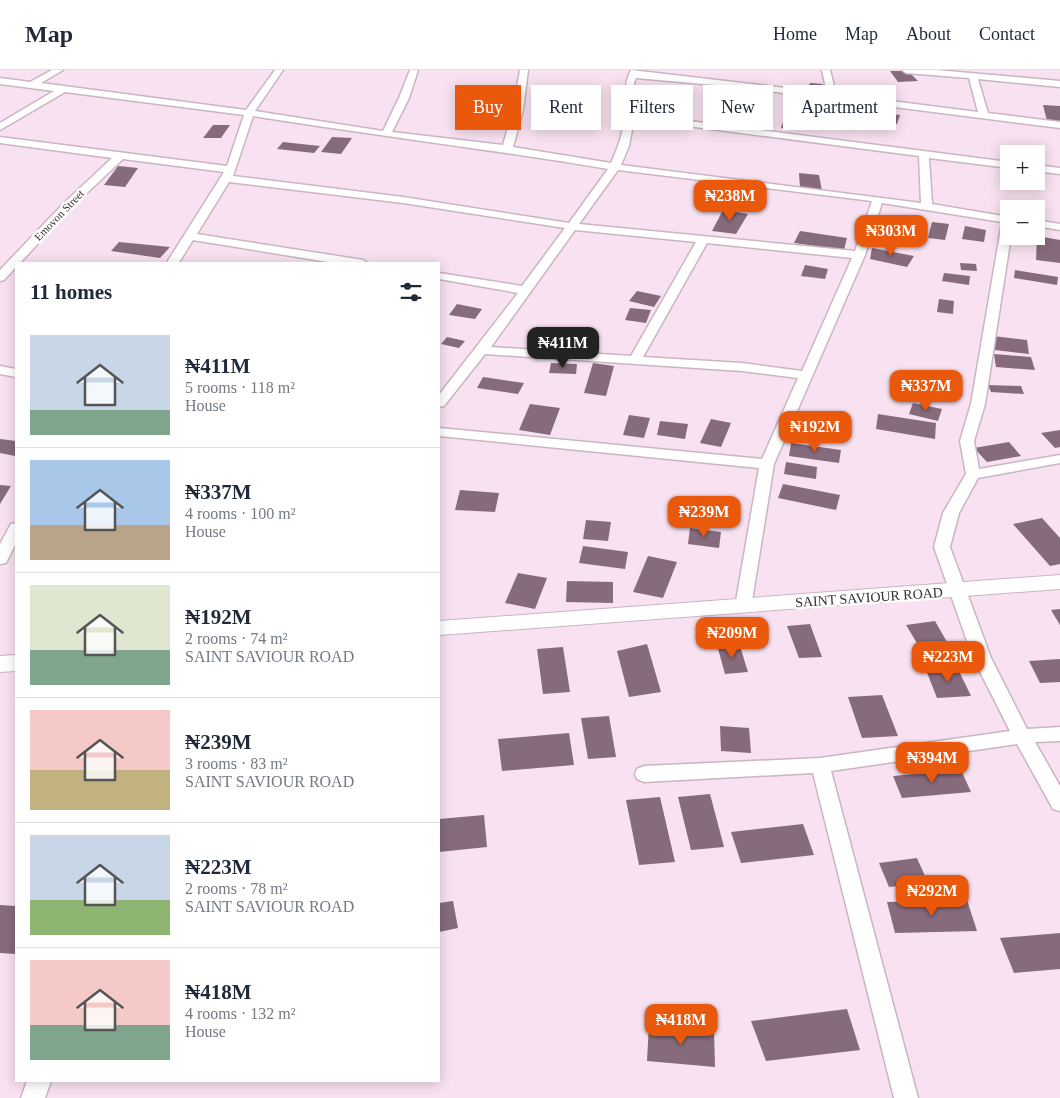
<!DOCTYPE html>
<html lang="en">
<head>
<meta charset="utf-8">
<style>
	:root { --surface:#fff; --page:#f2f2f3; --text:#1f2937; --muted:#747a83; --line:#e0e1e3; --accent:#ea580c }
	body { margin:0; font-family:Georgia,serif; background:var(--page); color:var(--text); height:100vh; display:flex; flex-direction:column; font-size:19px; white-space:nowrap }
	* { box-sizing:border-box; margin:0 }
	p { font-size:16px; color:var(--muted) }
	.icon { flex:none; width:28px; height:28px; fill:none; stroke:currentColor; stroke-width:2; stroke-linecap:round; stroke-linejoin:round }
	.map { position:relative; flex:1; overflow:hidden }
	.details { position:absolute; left:15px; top:192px; width:425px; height:820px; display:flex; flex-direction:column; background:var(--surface); border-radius:0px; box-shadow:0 2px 12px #0003 }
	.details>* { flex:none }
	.banner { position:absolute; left:455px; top:15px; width:475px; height:45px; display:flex; gap:10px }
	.tools { position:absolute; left:1000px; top:75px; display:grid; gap:10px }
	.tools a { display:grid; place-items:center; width:45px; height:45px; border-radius:0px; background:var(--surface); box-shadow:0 2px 12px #0003; font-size:25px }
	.price { position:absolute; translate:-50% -42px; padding:0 11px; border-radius:10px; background:var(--accent); color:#fff; font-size:16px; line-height:32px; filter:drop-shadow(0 1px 2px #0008) }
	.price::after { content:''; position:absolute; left:50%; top:30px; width:15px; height:11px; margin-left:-8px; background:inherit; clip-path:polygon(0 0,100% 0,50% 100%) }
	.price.active { background:#222; color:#fff }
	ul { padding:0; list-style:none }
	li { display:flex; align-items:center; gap:15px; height:125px; padding:0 15px }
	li+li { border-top:1px solid var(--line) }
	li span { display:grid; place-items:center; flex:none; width:140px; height:100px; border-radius:0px; color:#555 }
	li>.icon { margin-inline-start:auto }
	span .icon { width:60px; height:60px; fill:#fffc; stroke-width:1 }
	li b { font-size:21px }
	h2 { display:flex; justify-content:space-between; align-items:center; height:60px; padding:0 15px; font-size:21px }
	.chip { padding:0 18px; border-radius:0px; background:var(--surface); box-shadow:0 2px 12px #0003; font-size:18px; line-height:45px }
	.chip.active { background:var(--accent); color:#fff }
	header { display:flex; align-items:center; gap:30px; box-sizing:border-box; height:70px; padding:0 25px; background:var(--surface); border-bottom:1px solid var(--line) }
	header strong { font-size:24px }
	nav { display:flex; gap:28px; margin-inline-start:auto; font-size:18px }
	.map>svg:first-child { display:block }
	.building { fill:#866b7d }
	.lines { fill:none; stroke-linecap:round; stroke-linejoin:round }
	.minor-casing { stroke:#cab5c3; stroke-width:3 }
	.tertiary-casing { stroke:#cab5c3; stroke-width:2 }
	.minor { fill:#fff; fill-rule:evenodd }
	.tertiary { fill:#fff; fill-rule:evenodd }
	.labels { text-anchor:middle; stroke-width:5; stroke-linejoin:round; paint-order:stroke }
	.far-street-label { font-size:11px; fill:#362e34; stroke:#fff }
	.street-label { font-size:14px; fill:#362e34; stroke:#fff }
</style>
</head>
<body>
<header>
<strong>Map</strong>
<nav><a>Home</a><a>Map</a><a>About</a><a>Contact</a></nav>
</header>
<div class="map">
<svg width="1060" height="1028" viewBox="0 0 1060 1028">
	<rect width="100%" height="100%" fill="#f8e1f0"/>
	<!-- building -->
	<g class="building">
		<path d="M890,1H908L918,11L898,12Z"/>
		<path d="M810,13L823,14L820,21L807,20Z"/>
		<path d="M797,28L817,29L816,41L796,40Z"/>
		<path d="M1043,35L1060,36V53L1047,51Z"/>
		<path d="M872,42L900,45L897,54L871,52Z"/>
		<path d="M785,46L805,48L802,60L781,58Z"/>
		<path d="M213,55H230L221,68H203Z"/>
		<path d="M332,67L352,68L341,84L321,82Z"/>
		<path d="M283,72L320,76L314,83L277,79Z"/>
		<path d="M118,96L138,98L125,117L104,115Z"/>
		<path d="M799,103L819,105L822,121L800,118Z"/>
		<path d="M723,140L748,144L736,164L712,161Z"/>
		<path d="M932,152L949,154L945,170L928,168Z"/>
		<path d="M965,156L986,160L984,172L962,169Z"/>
		<path d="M800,161L847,168L844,180L794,173Z"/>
		<path d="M1037,166L1060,170V193L1036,190Z"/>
		<path d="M119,172L170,177L160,188L111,181Z"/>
		<path d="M872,178L914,186L907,197L870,189Z"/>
		<path d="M960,193L976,194L977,201L961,200Z"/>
		<path d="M805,195L828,199L825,209L801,206Z"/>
		<path d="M1015,200L1058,207L1057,215L1014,208Z"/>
		<path d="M944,203L970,206L969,215L942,211Z"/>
		<path d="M637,221L661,226L654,237L629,231Z"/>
		<path d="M939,229L954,231L953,244L937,242Z"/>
		<path d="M457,234L482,239L475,249L449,245Z"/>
		<path d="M630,238L651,240L646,253L625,250Z"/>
		<path d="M993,266L1027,270L1029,284L995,280Z"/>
		<path d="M447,267L465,271L459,278L441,274Z"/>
		<path d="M994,284L1031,287L1035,300L996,297Z"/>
		<path d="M551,293L577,294L576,304L549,303Z"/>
		<path d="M593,293L614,296L606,326L584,323Z"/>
		<path d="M483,307L524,313L518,324L477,318Z"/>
		<path d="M988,315L1021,316L1024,324L991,322Z"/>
		<path d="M913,333L942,339L938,351L909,344Z"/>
		<path d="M530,334L560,338L550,365L519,360Z"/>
		<path d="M878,344L936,353L935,369L876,359Z"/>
		<path d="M629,345L650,348L644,368L623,365Z"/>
		<path d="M711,349L731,353L721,377L700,373Z"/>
		<path d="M660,351L688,354L685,369L657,365Z"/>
		<path d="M1060,360V377L1055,378L1041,363Z"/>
		<path d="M0,369L16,371L15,386L0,383Z"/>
		<path d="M1009,372L1021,386L987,392L974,378Z"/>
		<path d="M791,373L841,380L839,393L789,386Z"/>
		<path d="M786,392L817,397L816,409L784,404Z"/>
		<path d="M783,414L840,425L836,440L778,428Z"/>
		<path d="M0,415L11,416L0,434Z"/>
		<path d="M460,420L499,423L495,442L455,440Z"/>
		<path d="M1042,448L1060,468V494L1050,496L1013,454Z"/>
		<path d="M586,450L611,452L608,471L583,469Z"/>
		<path d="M690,458L721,462L719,478L688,474Z"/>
		<path d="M583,476L628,482L625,499L579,493Z"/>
		<path d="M648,486L677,492L663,528L633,522Z"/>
		<path d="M518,503L547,508L535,539L505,533Z"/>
		<path d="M567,511L613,512V533L566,532Z"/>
		<path d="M1060,539V555L1051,540Z"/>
		<path d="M935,551L951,579L923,583L906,555Z"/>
		<path d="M810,554L822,587L799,588L787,556Z"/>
		<path d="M739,573L748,602L725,604L717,575Z"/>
		<path d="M647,574L661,622L629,627L617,581Z"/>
		<path d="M563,577L570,622L543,624L537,579Z"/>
		<path d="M1060,589V612L1040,613L1029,591Z"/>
		<path d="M958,599L971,626L937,628L926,600Z"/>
		<path d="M882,625L898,666L862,668L848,627Z"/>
		<path d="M609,646L616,687L588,689L581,648Z"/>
		<path d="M720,656L749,658L751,683L721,681Z"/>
		<path d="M569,663L574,695L502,701L498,669Z"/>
		<path d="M961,700L971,722L902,728L893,706Z"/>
		<path d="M710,724L724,777L691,780L678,727Z"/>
		<path d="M660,727L675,792L639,795L626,730Z"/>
		<path d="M484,745L487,777L439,782V749Z"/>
		<path d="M803,754L814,785L741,793L731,762Z"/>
		<path d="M917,788L928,813L889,817L879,793Z"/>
		<path d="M967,830L977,861L895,863L887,832Z"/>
		<path d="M453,831L458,858L439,862V833Z"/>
		<path d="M0,835L16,836V884L0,883Z"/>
		<path d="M1060,863V899L1014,903L1000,868Z"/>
		<path d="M847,939L860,980L766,991L751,951Z"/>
		<path d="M649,954L714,960L715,997L647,991Z"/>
	</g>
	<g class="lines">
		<defs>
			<g id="minor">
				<path d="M52,0H63L41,13L246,40L275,0H283L255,41L383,61L399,28L410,0H418L409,28L392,62L503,75L513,40L520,0H528L523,40L513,77L611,93C618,78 623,63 625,47C627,29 622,18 631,0L827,23L822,0H830L836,24L978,42L969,8L906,3L902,0H936L1060,11V17L978,9L988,43L1060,52V58L736,17L636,8L634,13L635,44L1009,92V98L929,88L932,134L1009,147V166H1011L985,334L974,371L979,399L1060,385V393L978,408L959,443L950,477L991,588L1027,659L1060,657V671L1035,672L1060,716V741L1053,739L1017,674L831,701L918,1028H894L813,703L644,712L637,709L635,704L637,699L644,696L820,688L1010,661L973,588L934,477L943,443L966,404L960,371L971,334L1002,152L882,133L865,185L774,394L751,537L749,541H737L735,537L759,398L439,366V358L762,389L798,308L742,301L485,284L444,336L439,337V325L518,223L439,209V203L522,216L565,158L403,133L229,112L197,164L363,190L369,194H340L193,170L178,194H166L224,102L123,89L72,137L19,194H16V197L4,210L0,211V200L64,133L112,88L0,73V67L227,96L244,45L65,22L0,60V53L54,21L0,14V8L30,12ZM253,46C371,65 490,79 608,99L569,153L403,127L233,106ZM634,49L919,86L921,133L621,95L629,76ZM618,100L872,131L855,181L579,154ZM575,160L696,172L631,286L491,277ZM707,173L852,188L802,301L742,293L643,287Z"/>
				<path d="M1036,95L1060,98V104L1036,101Z"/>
				<path d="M1036,150L1060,154V160L1036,156Z"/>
				<path d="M0,296L16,299V307L0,304Z"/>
				<path d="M16,453V473L6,493L0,494V474L11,454Z"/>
				<path d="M27,1011H51L45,1028H21Z"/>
			</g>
			<g id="tertiary">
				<path d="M1060,505V519L439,565V551Z"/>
				<path d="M16,585V601L0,602V586Z"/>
			</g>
		</defs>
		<!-- minor casing -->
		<use href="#minor" class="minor-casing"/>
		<!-- tertiary casing -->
		<use href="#tertiary" class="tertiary-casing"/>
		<!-- minor -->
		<use href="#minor" class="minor"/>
		<!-- tertiary -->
		<use href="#tertiary" class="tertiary"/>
	</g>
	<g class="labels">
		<!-- far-street labels -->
		<g class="far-street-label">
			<text transform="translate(59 145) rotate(-46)" y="4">Emovon Street</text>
		</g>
		<!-- street labels -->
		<g class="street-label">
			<text transform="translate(869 527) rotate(-4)" y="5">SAINT SAVIOUR ROAD</text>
		</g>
	</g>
</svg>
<div class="tools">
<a>+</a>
<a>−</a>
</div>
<b class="price" style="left:730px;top:152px">₦238M</b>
<b class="price" style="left:891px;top:187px">₦303M</b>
<b class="price active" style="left:563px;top:299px">₦411M</b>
<b class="price" style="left:926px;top:342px">₦337M</b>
<b class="price" style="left:815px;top:383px">₦192M</b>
<b class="price" style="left:704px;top:468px">₦239M</b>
<b class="price" style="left:732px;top:589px">₦209M</b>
<b class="price" style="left:948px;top:613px">₦223M</b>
<b class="price" style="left:932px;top:714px">₦394M</b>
<b class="price" style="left:932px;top:847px">₦292M</b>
<b class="price" style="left:681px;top:976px">₦418M</b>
<div class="banner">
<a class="chip active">Buy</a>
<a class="chip">Rent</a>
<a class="chip">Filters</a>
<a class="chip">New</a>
<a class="chip">Apartment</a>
</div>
<section class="details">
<h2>11 homes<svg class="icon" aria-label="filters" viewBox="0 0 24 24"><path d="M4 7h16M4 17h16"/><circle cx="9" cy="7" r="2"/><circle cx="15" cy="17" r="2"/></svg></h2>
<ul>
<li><span style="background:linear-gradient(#c9d6e8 75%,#7fa58c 0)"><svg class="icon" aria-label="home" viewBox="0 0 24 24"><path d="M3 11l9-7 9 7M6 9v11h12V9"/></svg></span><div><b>₦411M</b><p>5 rooms · 118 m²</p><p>House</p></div></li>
<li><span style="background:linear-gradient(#a9c7e8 65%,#b9a48a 0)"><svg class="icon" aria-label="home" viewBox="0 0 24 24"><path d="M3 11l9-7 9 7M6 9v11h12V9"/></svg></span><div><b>₦337M</b><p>4 rooms · 100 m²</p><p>House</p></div></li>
<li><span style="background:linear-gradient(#dfe7d0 65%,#7fa58c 0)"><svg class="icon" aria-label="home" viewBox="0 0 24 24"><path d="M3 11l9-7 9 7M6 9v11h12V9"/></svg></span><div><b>₦192M</b><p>2 rooms · 74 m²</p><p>SAINT SAVIOUR ROAD</p></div></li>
<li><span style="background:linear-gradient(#f6c9c9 60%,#c2b280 0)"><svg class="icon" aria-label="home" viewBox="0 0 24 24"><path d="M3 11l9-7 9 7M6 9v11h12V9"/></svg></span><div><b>₦239M</b><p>3 rooms · 83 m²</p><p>SAINT SAVIOUR ROAD</p></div></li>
<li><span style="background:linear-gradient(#c9d6e8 65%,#8fb573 0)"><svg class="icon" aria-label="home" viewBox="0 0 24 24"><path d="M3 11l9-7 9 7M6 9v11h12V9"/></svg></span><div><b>₦223M</b><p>2 rooms · 78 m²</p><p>SAINT SAVIOUR ROAD</p></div></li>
<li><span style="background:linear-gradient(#f6c9c9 65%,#7fa58c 0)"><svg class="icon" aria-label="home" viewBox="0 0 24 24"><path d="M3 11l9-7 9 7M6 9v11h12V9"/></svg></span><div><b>₦418M</b><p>4 rooms · 132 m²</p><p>House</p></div></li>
</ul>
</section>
</div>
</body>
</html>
